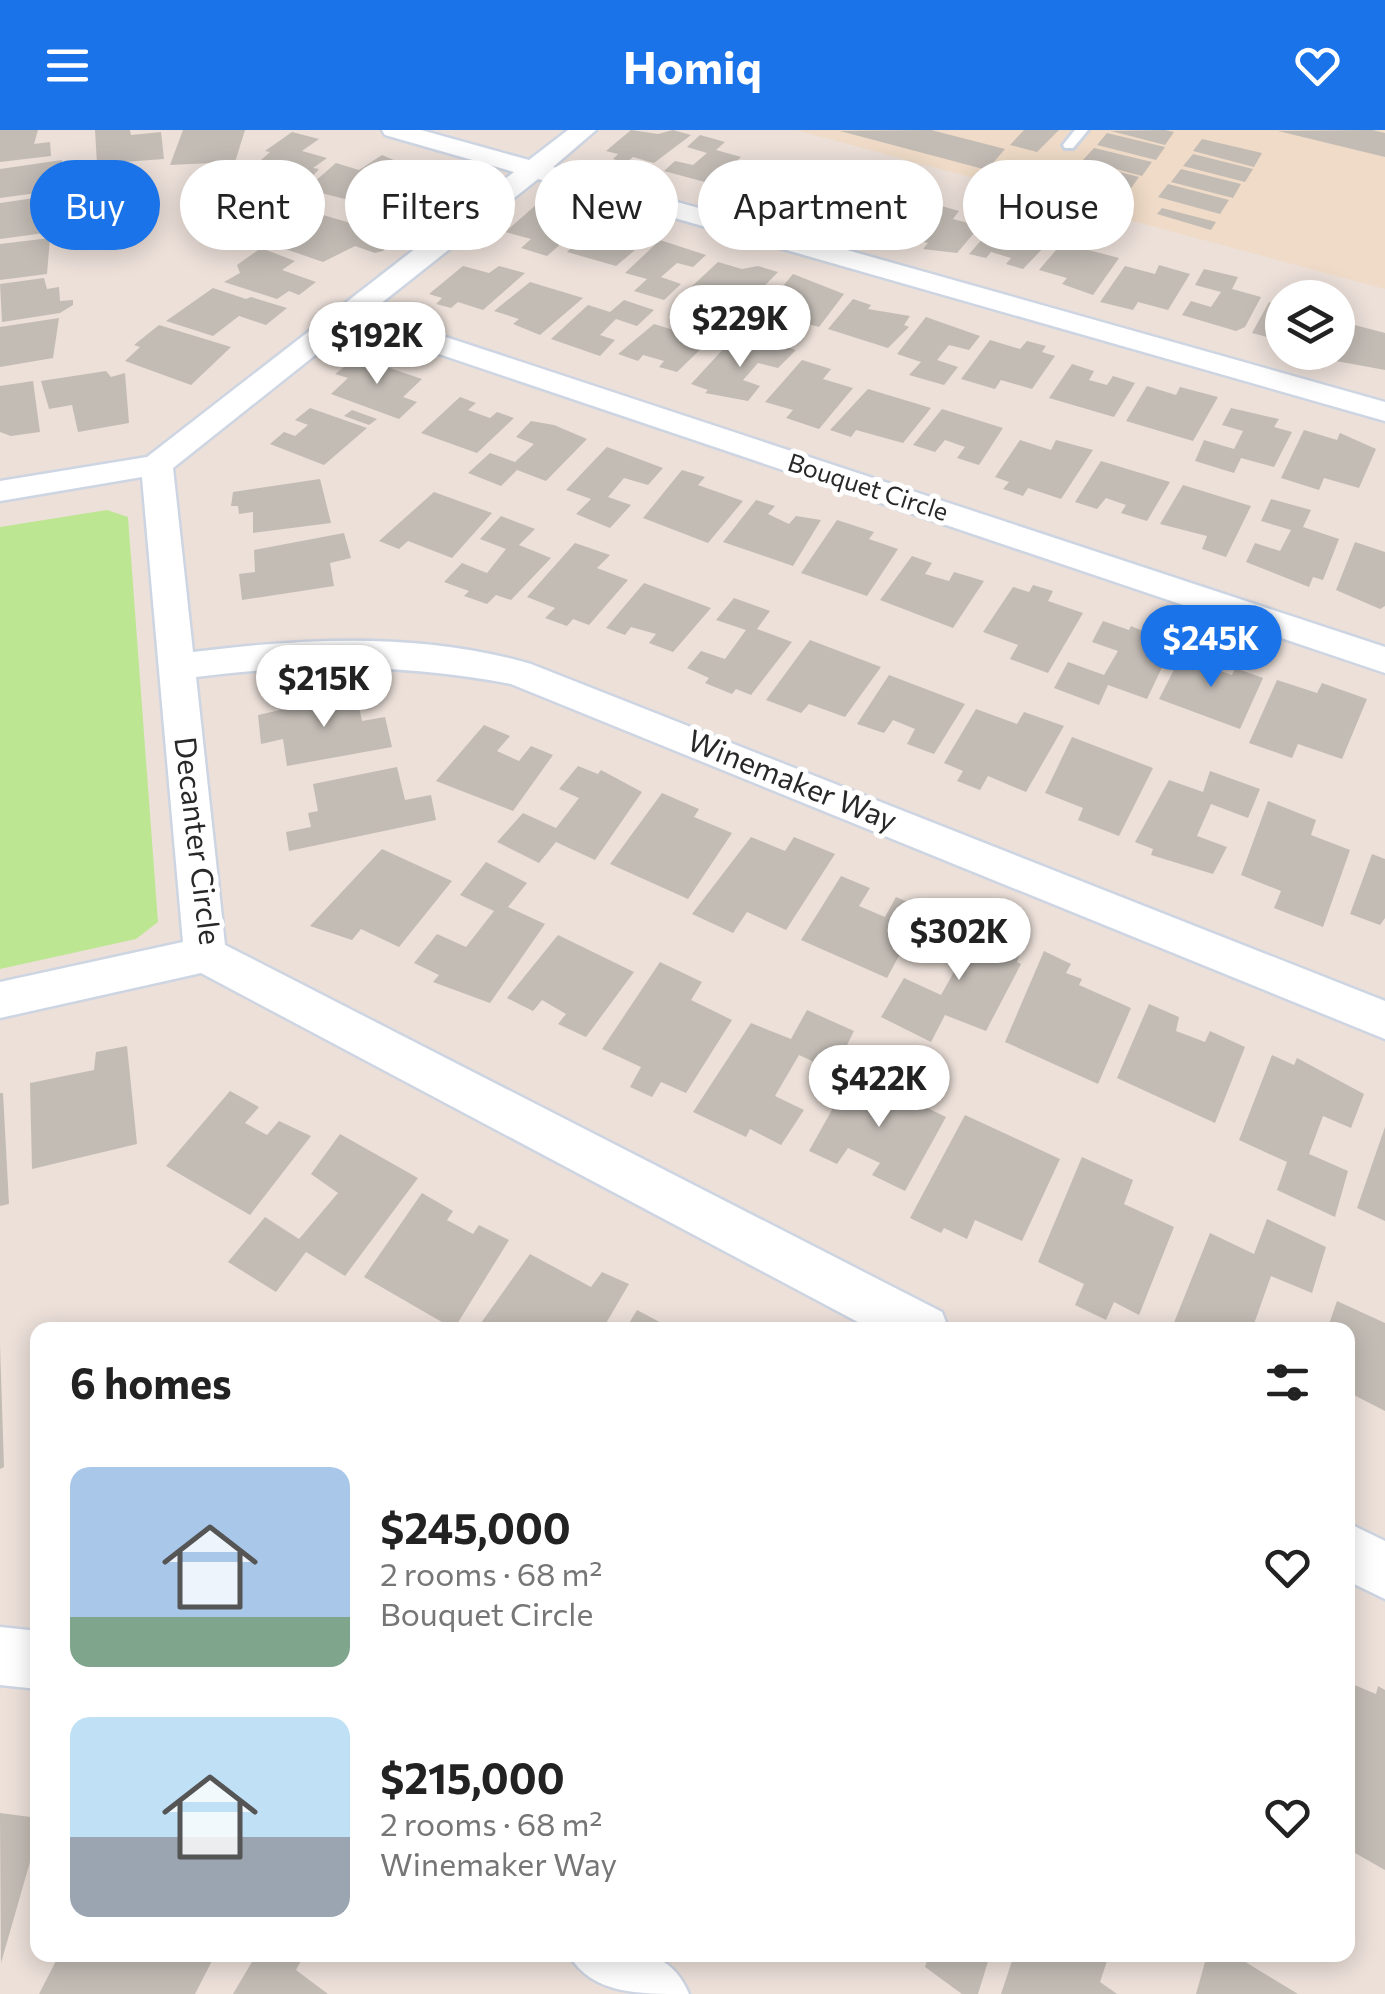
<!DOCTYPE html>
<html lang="en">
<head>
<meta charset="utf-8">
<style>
	:root { --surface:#fff; --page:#f6f6f6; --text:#222; --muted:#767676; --accent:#1a73e8 }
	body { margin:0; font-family:Commissioner,sans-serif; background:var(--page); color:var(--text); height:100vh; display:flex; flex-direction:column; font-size:38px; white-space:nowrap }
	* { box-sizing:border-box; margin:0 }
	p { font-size:32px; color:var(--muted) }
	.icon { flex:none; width:55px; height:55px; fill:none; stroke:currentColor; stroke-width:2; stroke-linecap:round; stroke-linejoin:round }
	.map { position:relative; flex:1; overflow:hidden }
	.details { position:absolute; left:30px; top:1192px; width:1325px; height:640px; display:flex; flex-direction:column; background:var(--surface); border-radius:20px; box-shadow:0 5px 25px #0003 }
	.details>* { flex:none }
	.banner { position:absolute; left:30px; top:30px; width:1325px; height:90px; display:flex; gap:20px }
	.buttons { position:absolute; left:1265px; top:150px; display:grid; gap:20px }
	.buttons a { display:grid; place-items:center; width:90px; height:90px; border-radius:50%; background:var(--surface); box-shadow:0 5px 25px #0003; font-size:50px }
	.price { position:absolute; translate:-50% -85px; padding:0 22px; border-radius:35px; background:#fff; color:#222; font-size:32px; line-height:65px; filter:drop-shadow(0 2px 5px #0008) }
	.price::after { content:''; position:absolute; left:50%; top:60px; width:30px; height:22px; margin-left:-15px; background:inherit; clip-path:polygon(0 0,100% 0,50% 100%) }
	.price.current { background:var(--accent); color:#fff }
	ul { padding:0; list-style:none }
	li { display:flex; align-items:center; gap:30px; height:250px; padding:0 40px }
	li span { display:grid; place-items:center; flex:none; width:280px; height:200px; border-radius:20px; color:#555 }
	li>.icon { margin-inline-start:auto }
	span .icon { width:120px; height:120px; fill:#fffc; stroke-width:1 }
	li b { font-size:42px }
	h2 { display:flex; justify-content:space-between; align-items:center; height:120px; padding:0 40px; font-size:42px }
	.pill { padding:0 35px; border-radius:45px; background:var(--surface); box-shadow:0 5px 25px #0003; font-size:35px; line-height:90px }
	.pill.current { background:var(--accent); color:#fff }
	header { display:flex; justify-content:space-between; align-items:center; height:130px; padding:0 40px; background:var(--accent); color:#fff; font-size:45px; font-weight:700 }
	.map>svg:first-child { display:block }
	.education { fill:#efdbc7 }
	.green { fill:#bde692 }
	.building { fill:#c3bcb5 }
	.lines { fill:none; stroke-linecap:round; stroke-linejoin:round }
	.lane-casing { stroke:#ced5e2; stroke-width:6 }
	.street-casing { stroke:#ced5e2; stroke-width:5 }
	.lane { fill:#fff; fill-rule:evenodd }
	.street { fill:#fff; fill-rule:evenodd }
	.labels { text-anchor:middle; stroke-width:10; stroke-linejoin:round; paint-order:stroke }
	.far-street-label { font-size:25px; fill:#282828; stroke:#fff }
	.street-label { font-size:30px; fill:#282828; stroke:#fff }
</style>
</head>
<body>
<header><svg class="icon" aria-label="menu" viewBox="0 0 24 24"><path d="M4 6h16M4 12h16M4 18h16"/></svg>Homiq<svg class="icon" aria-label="heart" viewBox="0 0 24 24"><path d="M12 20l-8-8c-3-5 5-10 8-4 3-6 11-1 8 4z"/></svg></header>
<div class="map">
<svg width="1385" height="1864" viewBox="0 0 1385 1864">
	<rect width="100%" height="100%" fill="#ece0d9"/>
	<!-- education -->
	<path class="education" d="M796,0H1385V159Z"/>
	<!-- green -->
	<path class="green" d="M107,380L128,387L158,792L136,809L0,839V397Z"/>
	<!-- building -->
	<g class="building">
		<path d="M0,0H38L34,14L50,12L51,26L0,32Z"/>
		<path d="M95,0H130L131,5L161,2L164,29L97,34Z"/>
		<path d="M183,0H245L235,32L170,35Z"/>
		<path d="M631,0L658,4L673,0L691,5L654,33L633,27L626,33L613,29L618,24L606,21Z"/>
		<path d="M931,0L1005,19L987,40L840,1Z"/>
		<path d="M1024,0H1059L1037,22L1010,15Z"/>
		<path d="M1165,0L1174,2L1165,15L1111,1Z"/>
		<path d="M1372,0L1385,3V27L1278,1Z"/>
		<path d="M292,2L319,9L302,21L327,28L313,38L319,39L312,47L300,54L251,39L270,22L265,21Z"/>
		<path d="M1107,3L1165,17L1156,30L1097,15Z"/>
		<path d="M700,5L725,12L716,20L741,27L712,54L664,41L675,31L693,35L707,23L687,17Z"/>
		<path d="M1202,9L1262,23L1254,37L1193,21Z"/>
		<path d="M1094,18L1152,32L1142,46L1083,30Z"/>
		<path d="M1193,24L1253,39L1245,52L1183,36Z"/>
		<path d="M382,25L403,34L360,73L306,59L336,33L359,40Z"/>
		<path d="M62,30V35L52,37L50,50L41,53L44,62L0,68V39Z"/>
		<path d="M746,31L797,45L770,70L743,63L738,67L712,62Z"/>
		<path d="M1080,32L1139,47L1129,61L1069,45Z"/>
		<path d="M412,39L444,54L452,47L473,53L424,93L403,87L411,81L393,76L387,81L363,74Z"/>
		<path d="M1181,39L1241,54L1233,68L1171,52Z"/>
		<path d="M807,47L857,61L831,86L812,80L818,74L804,70L797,77L780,71Z"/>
		<path d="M1168,54L1229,70L1220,84L1158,67Z"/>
		<path d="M899,58L929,66L917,80L895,74L883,87L903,92L892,104L841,92L869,61L891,67Z"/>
		<path d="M55,65L52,102L0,109V73Z"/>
		<path d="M931,73L959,81L953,89L980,96L957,123L923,119L928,113L904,107Z"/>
		<path d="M537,74L569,79L561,85L586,92L547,126L521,118L531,109L505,102Z"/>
		<path d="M1162,78L1216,92L1211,100L1157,84Z"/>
		<path d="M316,83L399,107L383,121L375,123L355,116L323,132L274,115Z"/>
		<path d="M596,95L611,100L605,104L647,110L616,136L567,122Z"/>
		<path d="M993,97L1049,112L1023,139L1006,134L1011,128L991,122L986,128L969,124Z"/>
		<path d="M50,108L47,144L0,150V114Z"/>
		<path d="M660,110L706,125L693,137L677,133L661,147L681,154L664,170L634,161L647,149L625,143Z"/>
		<path d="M1062,113L1119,128L1093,165L1062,154L1067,148L1039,140Z"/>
		<path d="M261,118L295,131L282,140L316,152L299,165L289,161L277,169L224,152L240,143L237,135Z"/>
		<path d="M718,132L742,139L758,136L778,142L744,177L688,160Z"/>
		<path d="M1159,135L1190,144L1168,180L1138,172L1133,180L1100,172L1125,136L1155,144Z"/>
		<path d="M463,136L489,143L499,136L525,143L483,180L458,172L451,178L436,174L442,168L429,164Z"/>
		<path d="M1204,139L1238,147L1232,159L1261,167L1245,197L1236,201L1182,185L1191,171L1211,177L1221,162L1195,155Z"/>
		<path d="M793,144L844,164L819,197L762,181Z"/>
		<path d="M44,148L47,159L59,157L60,171L73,170V175L60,183L2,192L0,154Z"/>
		<path d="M530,152L583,168L540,205L513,194L519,189L494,181Z"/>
		<path d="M213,158L246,169L251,167L287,178L266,195L239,186L213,206L166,191Z"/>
		<path d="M853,169L871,175L868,179L910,186L904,195L909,197L888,218L828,199Z"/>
		<path d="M624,170L654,180L637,196L616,189L600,205L615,210L600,226L551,209L588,175L610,182Z"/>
		<path d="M1269,172L1282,176V205L1275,202L1271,208L1252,203Z"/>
		<path d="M926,187L980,206L969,220L949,215L937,230L958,237L944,255L909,245L921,232L897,224Z"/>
		<path d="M59,188L53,228L0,237V197Z"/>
		<path d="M1343,192L1385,203V240L1325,229L1328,222H1338V203Z"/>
		<path d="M654,194L709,211L677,242L659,237L664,231L643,225L638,231L618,224Z"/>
		<path d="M159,195L231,217L191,255L125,231L140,217L134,215Z"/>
		<path d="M763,210L796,220L778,238L758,233L743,250L760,256L748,271L705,263L708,260L691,254L726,216L751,222Z"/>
		<path d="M990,210L1020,219L1027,211L1046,216L1042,222L1055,226L1032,259L1001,250L995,259L961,249Z"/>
		<path d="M357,227L422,249L403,267L417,272L399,289L331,264L348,248L335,244Z"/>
		<path d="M802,230L831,239L823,249L853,258L819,299L786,288L793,280L765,272Z"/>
		<path d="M1072,234L1094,241L1089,250L1107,255L1113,246L1135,253L1114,287L1049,268Z"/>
		<path d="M106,241L111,247L125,243L129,293L78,302L72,275L49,279L41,251Z"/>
		<path d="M33,251L40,302L11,306L0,302V256Z"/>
		<path d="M1147,256L1176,265L1180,257L1218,267L1193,311L1126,291Z"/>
		<path d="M868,259L931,278L903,313L856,300L851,307L830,300Z"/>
		<path d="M460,267L476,273L468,280L490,288L497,282L514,288L477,323L421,303Z"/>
		<path d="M310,278L367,298L324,335L270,314L284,302L295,306L308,295L295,290Z"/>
		<path d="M1231,278L1279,289L1274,297L1292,302L1274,337L1241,328L1234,343L1195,331L1204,310L1234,319L1243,301L1222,295Z"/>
		<path d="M942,279L1003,298L979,335L957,328L965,317L945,310L935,322L913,315Z"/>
		<path d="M352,280L377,289L369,295L344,286Z"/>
		<path d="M531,291L554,295L587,309L546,351L517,340L501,356L468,343L490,323L515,332L534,314L516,307Z"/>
		<path d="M1304,300L1337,310L1340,303L1376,319L1359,358L1324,348L1319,360L1281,348Z"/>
		<path d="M1020,310L1051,320L1056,310L1093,320L1061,369L1028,358L1023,366L1003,359L1009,352L995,347Z"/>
		<path d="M607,317L663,338L648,355L624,348L608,367L631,375L610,398L576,384L591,369L566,360Z"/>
		<path d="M1101,331L1170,352L1147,391L1121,383L1126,375L1106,368L1097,379L1075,372Z"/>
		<path d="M682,340L705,347L698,355L743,371L708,413L643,388Z"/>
		<path d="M320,349L331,393L253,403V382L239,384L238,376H231L233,362Z"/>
		<path d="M1183,355L1251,376L1226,427L1202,419L1207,406L1160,394Z"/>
		<path d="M434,362L492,383L452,428L408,411L399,419L379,411Z"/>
		<path d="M1271,369L1311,380L1303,397L1339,409L1323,450L1313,447L1309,457L1246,432L1255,413L1280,421L1291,400L1261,391Z"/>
		<path d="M756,370L775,376L768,384L789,394L796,386L821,390L793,436L723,412Z"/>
		<path d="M501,386L535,399L519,415L551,428L511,470L496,465L487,474L464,466L469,461L444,452L462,433L487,443L506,419L480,409Z"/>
		<path d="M837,390L874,402L869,409L898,419L867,466L801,443Z"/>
		<path d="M344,403L351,428L330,433L334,456L242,470L239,444L255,442L254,420Z"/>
		<path d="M1355,412L1385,422V476L1380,479L1336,460Z"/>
		<path d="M575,413L610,425L597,438L628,450L589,495L573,489L567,496L545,488L555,478L527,467Z"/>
		<path d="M912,426L932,433L925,444L949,451L954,442L984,451L953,498L880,470Z"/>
		<path d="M644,453L711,478L673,522L649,513L656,504L631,497L625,505L606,498Z"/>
		<path d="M1033,455L1053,461L1048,471L1083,483L1048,543L1010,529L1018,515L983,502L1013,457L1029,462Z"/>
		<path d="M734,468L770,481L757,499L792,512L751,565L736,559L732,564L705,553L709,548L687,538L701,521L725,529L746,500L716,490Z"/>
		<path d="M1103,491L1129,500L1131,496L1173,514L1147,569L1108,555L1099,575L1054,558L1068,532L1104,545L1118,521L1092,512Z"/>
		<path d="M810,510L881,537L845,587L809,574L801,583L766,570Z"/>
		<path d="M1184,520L1210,528L1206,536L1232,545L1235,538L1263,548L1240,599L1159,569Z"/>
		<path d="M889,545L965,574L934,624L907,614L915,599L893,590L884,603L857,594Z"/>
		<path d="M1277,550L1317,563L1322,553L1367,569L1342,629L1298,614L1292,628L1249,613Z"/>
		<path d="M356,563L362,591L385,587L392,617L287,636L283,609L261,614L258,585Z"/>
		<path d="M976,579L1017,594L1024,582L1064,596L1026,662L988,646L980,660L957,651L963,641L944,633Z"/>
		<path d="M484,595L510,606L497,621L519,631L531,616L553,625L513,681L436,651Z"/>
		<path d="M1072,607L1153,638L1119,706L1078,690L1083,678L1045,663Z"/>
		<path d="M578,636L598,644L601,640L642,662L595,730L556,712L539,733L497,712L523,683L556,698L579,668L559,659Z"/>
		<path d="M397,637L405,670L431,665L436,690L289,721L286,702L311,697L308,683L318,681L313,654Z"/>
		<path d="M1210,641L1260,659L1248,688L1211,674L1197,706L1227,717L1213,744L1151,725L1153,719L1135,712L1169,650L1203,662Z"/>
		<path d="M662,663L699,679L694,687L732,703L688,769L610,734Z"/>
		<path d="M1268,671L1316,690L1311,705L1350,720L1323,797L1274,778L1281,761L1241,745Z"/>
		<path d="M751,707L785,721L794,707L835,724L786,800L747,782L733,803L692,784Z"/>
		<path d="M382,719L452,751L399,817L361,799L352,810L310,796Z"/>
		<path d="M1372,724L1385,729V788L1380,795L1350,784Z"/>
		<path d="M486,732L527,753L508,777L545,794L490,873L433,852L439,845L414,833L437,804L466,817L494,781L460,765Z"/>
		<path d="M841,746L870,758L859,776L885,787L896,767L924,779L887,848L801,810Z"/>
		<path d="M946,790L1010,809L1008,814L1021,820L1017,832L1021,834L986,901L945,885L931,912L881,887L904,848L941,865L959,833L929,820Z"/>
		<path d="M558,805L634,842L586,907L558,894L566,884L542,870L533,881L507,868Z"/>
		<path d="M1044,821L1071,834L1066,843L1082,849L1079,855L1131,878L1098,954L1005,912Z"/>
		<path d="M660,832L702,852L691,870L732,890L686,963L661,952L652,967L630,957L641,937L602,919Z"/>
		<path d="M1149,874L1179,887L1176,901L1205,912L1210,901L1245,917L1215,993L1117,948Z"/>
		<path d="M807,880L854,901L834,941L799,925L775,966L804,980L781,1015L750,999L746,1007L693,982L751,893L791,909Z"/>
		<path d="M127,916L137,1014L32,1039L30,953L94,940L96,922Z"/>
		<path d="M1272,925L1294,935L1297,928L1364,964L1351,998L1323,986L1309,1024L1348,1041L1335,1087L1277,1060L1287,1032L1239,1010Z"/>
		<path d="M853,942L946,987L905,1061L872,1045L880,1033L848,1018L837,1034L809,1021Z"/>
		<path d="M230,961L259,977L245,993L267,1005L279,991L311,1006L250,1085L166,1036Z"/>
		<path d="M0,963H3L9,1074L0,1076Z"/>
		<path d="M965,985L1060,1029L1022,1111L975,1090L967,1109L944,1098L941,1103L910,1088Z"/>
		<path d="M1385,997V1091L1357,1078Z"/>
		<path d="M340,1004L418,1048L345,1146L306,1122L276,1162L228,1132L265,1087L299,1109L338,1063L311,1044Z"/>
		<path d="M1082,1027L1133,1050L1124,1074L1174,1097L1139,1185L1114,1172L1106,1190L1075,1175L1084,1154L1038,1132Z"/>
		<path d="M422,1063L453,1081L447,1090L473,1104L479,1095L509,1110L454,1199L364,1147Z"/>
		<path d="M1267,1089L1326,1117L1312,1163L1271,1146L1254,1194L1267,1200H1171L1210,1103L1254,1124Z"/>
		<path d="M530,1124L591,1157L602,1142L629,1154L602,1200H476Z"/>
		<path d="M1337,1171L1385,1193V1281L1348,1262V1200H1327Z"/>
		<path d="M637,1180L669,1197L667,1200H625Z"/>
		<path d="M0,1215L4,1337L0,1339Z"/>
		<path d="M1352,1554L1376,1564L1378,1556L1385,1560V1740L1348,1719V1568Z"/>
		<path d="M0,1683L38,1688V1704L1,1833Z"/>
		<path d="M59,1825H215L195,1864H39Z"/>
		<path d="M256,1825H304L296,1840L328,1864H233Z"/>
		<path d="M929,1825H990L978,1864H962L925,1837Z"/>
		<path d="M1014,1825H1109L1100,1852L1117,1864H1001Z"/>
		<path d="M1207,1825H1234L1298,1864H1196Z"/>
	</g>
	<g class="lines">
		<defs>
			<path id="lane" d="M1075,0H1088L1073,18H1065L1063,15Z"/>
			<g id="street">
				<path d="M382,0H421L529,30L568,0H596L553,37L1385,272V291L538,49L370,182L1385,517V543L353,195L173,338L193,522C304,508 422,502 531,534L1385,871V909L511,554C405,534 303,533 196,547L225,815L942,1182L949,1200H873L201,843L0,888V852L183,812L142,347L0,371V351L147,327L514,42L385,5Z"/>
				<path d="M1348,1393L1385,1411V1469L1348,1451Z"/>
				<path d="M0,1497L38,1501V1559L0,1555Z"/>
				<path d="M569,1825C620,1825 666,1809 689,1864C637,1864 592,1864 569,1825Z"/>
			</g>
		</defs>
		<!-- lane casing -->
		<use href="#lane" class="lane-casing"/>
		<!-- street casing -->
		<use href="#street" class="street-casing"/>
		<!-- lane -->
		<use href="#lane" class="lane"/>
		<!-- street -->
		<use href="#street" class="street"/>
	</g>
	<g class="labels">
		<!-- far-street labels -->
		<g class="far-street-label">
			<text transform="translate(868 357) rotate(18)" y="9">Bouquet Circle</text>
		</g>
		<!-- street labels -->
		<g class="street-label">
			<text transform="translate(792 651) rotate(22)" y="10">Winemaker Way</text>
			<text transform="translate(197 711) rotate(83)" y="10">Decanter Circle</text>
		</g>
	</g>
</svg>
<div class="buttons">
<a><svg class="icon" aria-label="layers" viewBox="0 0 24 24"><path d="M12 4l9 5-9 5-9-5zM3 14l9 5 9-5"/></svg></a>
</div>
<b class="price" style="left:740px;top:240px">$229K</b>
<b class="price" style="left:377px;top:257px">$192K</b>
<b class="price current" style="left:1211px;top:560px">$245K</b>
<b class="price" style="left:324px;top:600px">$215K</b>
<b class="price" style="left:959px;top:853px">$302K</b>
<b class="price" style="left:879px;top:1000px">$422K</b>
<div class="banner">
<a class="pill current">Buy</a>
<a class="pill">Rent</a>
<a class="pill">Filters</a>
<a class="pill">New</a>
<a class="pill">Apartment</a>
<a class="pill">House</a>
</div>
<section class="details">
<h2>6 homes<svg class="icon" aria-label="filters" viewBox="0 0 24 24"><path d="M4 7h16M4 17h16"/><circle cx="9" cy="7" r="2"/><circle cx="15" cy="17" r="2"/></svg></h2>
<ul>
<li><span style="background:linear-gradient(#a9c7e8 75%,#7fa58c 0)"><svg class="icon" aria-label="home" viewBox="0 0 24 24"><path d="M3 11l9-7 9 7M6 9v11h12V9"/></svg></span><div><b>$245,000</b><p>2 rooms · 68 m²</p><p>Bouquet Circle</p></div><svg class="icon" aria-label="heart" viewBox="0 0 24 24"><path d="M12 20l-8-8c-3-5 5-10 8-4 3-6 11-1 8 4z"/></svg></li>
<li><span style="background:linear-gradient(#bfe0f5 60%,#9aa5b1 0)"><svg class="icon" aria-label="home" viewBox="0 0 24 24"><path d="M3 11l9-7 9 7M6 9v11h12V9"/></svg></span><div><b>$215,000</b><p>2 rooms · 68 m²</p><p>Winemaker Way</p></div><svg class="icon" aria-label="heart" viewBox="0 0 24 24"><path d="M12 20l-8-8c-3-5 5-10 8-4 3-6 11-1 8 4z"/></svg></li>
</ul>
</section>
</div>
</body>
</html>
